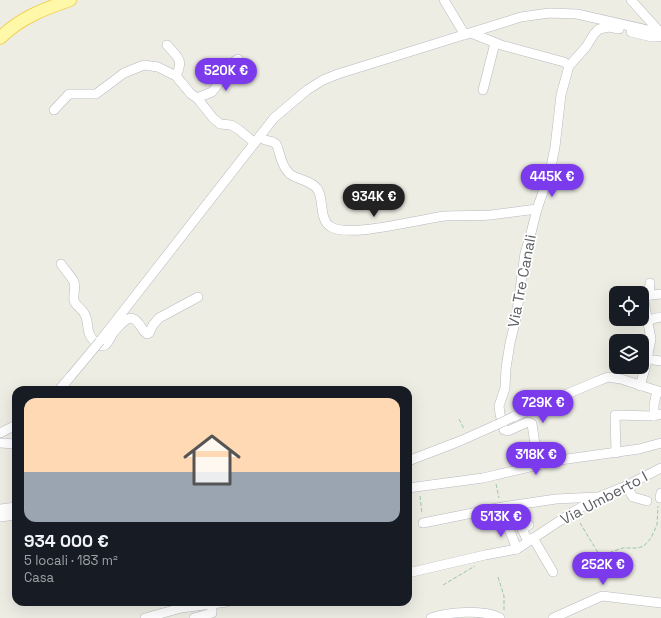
<!DOCTYPE html>
<html lang="it">
<head>
<meta charset="utf-8">
<style>
	:root { --surface:#171b24; --page:#20242c; --text:#f1f3f6; --muted:#9ea1a6; --line:#363941; --accent:#7c3aed }
	body { margin:0; font-family:"Space Grotesk",sans-serif; background:var(--page); color:var(--text); height:100vh; display:flex; flex-direction:column; font-size:15px; white-space:nowrap }
	* { box-sizing:border-box; margin:0 }
	p { font-size:13px; color:var(--muted) }
	.icon { flex:none; width:22px; height:22px; fill:none; stroke:currentColor; stroke-width:2; stroke-linecap:round; stroke-linejoin:round }
	.map { position:relative; flex:1; overflow:hidden }
	.side { position:absolute; left:12px; top:386px; width:400px; height:220px; display:flex; flex-direction:column; background:var(--surface); border-radius:12px; box-shadow:0 4px 16px #0002 }
	.side>* { flex:none }
	.controls { position:absolute; left:609px; top:286px; display:grid; gap:8px }
	.controls a { display:grid; place-items:center; width:40px; height:40px; border-radius:8px; background:var(--surface); box-shadow:0 4px 16px #0002; font-size:20px }
	.price { position:absolute; translate:-50% -34px; padding:0 9px; border-radius:14px; background:var(--accent); color:#fff; font-size:13px; line-height:26px; filter:drop-shadow(0 1px 2px #0008) }
	.price::after { content:''; position:absolute; left:50%; top:24px; width:12px; height:9px; margin-left:-6px; background:inherit; clip-path:polygon(0 0,100% 0,50% 100%) }
	.price.selected { background:#222; color:#fff }
	ul { padding:0; list-style:none }
	li { display:grid; align-content:center; gap:8px; height:212px; padding:0 12px }
	li+li { border-top:1px solid var(--line) }
	li span { display:grid; place-items:center; height:124px; border-radius:12px; color:#555 }
	li>.icon { margin-inline-start:auto }
	span .icon { width:72px; height:72px; fill:#fffc; stroke-width:1 }
	li b { font-size:17px }
	.map>svg:first-child { display:block }
	.lines { fill:none; stroke-linecap:round; stroke-linejoin:round }
	.minor-casing { stroke:#b6b9be; stroke-width:10 }
	.major-casing { stroke:#f1d35a; stroke-width:14 }
	.path { stroke:#99c7aa; stroke-width:1; stroke-dasharray:4 2; stroke-linecap:butt }
	.minor { stroke:#fff; stroke-width:9 }
	.major { stroke:#fff8a8; stroke-width:12 }
	.minor-bridge-casing { stroke:#b6b9be; stroke-width:10; stroke-linecap:butt }
	.minor-bridge { stroke:#fff; stroke-width:9 }
	.labels { text-anchor:middle; stroke-width:3.5; stroke-linejoin:round; paint-order:stroke }
	.street-label { font-size:15px; fill:#5c5f64; stroke:#fff }
</style>
</head>
<body>
<div class="map">
<svg width="661" height="618" viewBox="0 0 661 618">
	<rect width="100%" height="100%" fill="#eeede4"/>
	<g class="lines">
		<defs>
			<g id="minor">
				<path d="M444,0L465,35"/>
				<path d="M631,0L660,32"/>
				<path d="M631,32L652,37H659"/>
				<path d="M471,33L501,45L564,62L569,66"/>
				<path d="M167,45C178,58 184,59 176,76"/>
				<path d="M483,90L495,43"/>
				<path d="M197,98L212,92L223,78L229,65L238,59"/>
				<path d="M54,110L69,94H96L124,73L144,65L158,67L176,76L191,94L197,98L213,118L220,124L231,125L238,129L255,143"/>
				<path d="M260,136C262,138 263,139 265,140C269,141 273,141 276,144C278,147 278,149 279,152C281,160 284,169 290,174C298,180 313,181 318,190C324,201 319,220 331,227C350,238 421,219 445,216C461,215 476,216 491,215C506,213 521,211 537,209"/>
				<path d="M61,264C65,270 71,276 74,282C76,287 73,294 74,300C75,306 83,309 85,315C88,320 87,327 89,333C90,336 93,340 96,343C105,351 109,341 113,333L110,331"/>
				<path d="M649,295L650,283"/>
				<path d="M643,296L661,294"/>
				<path d="M648,320L661,317"/>
				<path d="M113,333C121,325 130,310 139,324C142,328 143,331 147,334L149,333L153,325L159,318L198,297"/>
				<path d="M100,341L274,118L307,90L323,80L338,74L521,17L549,13L577,14L661,33"/>
				<path d="M654,360L661,361"/>
				<path d="M640,386L646,365L651,339L643,296H642"/>
				<path d="M59,390L71,376"/>
				<path d="M654,416V405L657,391"/>
				<path d="M513,417L593,383L608,377L621,379L661,392"/>
				<path d="M0,433L16,425"/>
				<path d="M0,443L16,444"/>
				<path d="M616,453L615,415L654,416L661,414"/>
				<path d="M408,461L460,441L496,425"/>
				<path d="M538,465L532,424L528,422L508,431L504,430L500,414L499,406L505,388L506,368L510,343L516,319L525,253L530,237L537,209L550,172L555,147L561,95L569,66L586,47L594,34L599,29L609,27L619,29"/>
				<path d="M626,486L633,497L647,501"/>
				<path d="M408,488L483,478L560,460L639,449L661,443"/>
				<path d="M660,498L661,493"/>
				<path d="M0,509L16,507"/>
				<path d="M0,517L16,515"/>
				<path d="M505,519L517,549"/>
				<path d="M423,523L502,507L556,499L596,497"/>
				<path d="M533,538L553,572"/>
				<path d="M528,541L522,529L529,525"/>
				<path d="M408,573L485,555L517,549L573,512L599,497L626,486L661,468"/>
				<path d="M145,618L181,608L227,602"/>
				<path d="M194,618L212,613V604"/>
				<path d="M431,618C447,612 484,609 500,618"/>
				<path d="M553,618L602,596L661,603"/>
			</g>
			<path id="major" d="M0,38C20,18 44,9 70,0"/>
		</defs>
		<!-- minor casing -->
		<use href="#minor" class="minor-casing"/>
		<!-- major casing -->
		<use href="#major" class="major-casing"/>
		<!-- path -->
		<g class="path">
			<path d="M459,419L464,429"/>
			<path d="M496,484L499,498"/>
			<path d="M420,496L422,514"/>
			<path d="M580,523L600,556"/>
			<path d="M582,565L608,553L623,548H638L644,546L651,538L657,525L658,506"/>
			<path d="M498,577L504,596V611"/>
			<path d="M443,585L475,566"/>
		</g>
		<!-- minor -->
		<use href="#minor" class="minor"/>
		<!-- major -->
		<use href="#major" class="major"/>
		<defs>
			<g id="minor-bridge">
				<path d="M71,376L100,341"/>
				<path d="M496,425L513,417"/>
			</g>
		</defs>
		<!-- minor-bridge casing -->
		<use href="#minor-bridge" class="minor-bridge-casing"/>
		<!-- minor-bridge -->
		<use href="#minor-bridge" class="minor-bridge"/>
	</g>
	<g class="labels">
		<!-- street labels -->
		<g class="street-label">
			<text transform="translate(522 281) rotate(-79)" y="5">Via Tre Canali</text>
			<text transform="translate(604 498) rotate(-28)" y="5">Via Umberto I</text>
		</g>
	</g>
</svg>
<div class="controls">
<a><svg class="icon" aria-label="locate" viewBox="0 0 24 24"><circle cx="12" cy="12" r="6"/><path d="M12 2v4M12 18v4M2 12h4M18 12h4"/></svg></a>
<a><svg class="icon" aria-label="layers" viewBox="0 0 24 24"><path d="M12 4l9 5-9 5-9-5zM3 14l9 5 9-5"/></svg></a>
</div>
<b class="price" style="left:226px;top:92px">520K €</b>
<b class="price" style="left:552px;top:198px">445K €</b>
<b class="price selected" style="left:374px;top:218px">934K €</b>
<b class="price" style="left:543px;top:424px">729K €</b>
<b class="price" style="left:536px;top:476px">318K €</b>
<b class="price" style="left:501px;top:538px">513K €</b>
<b class="price" style="left:603px;top:586px">252K €</b>
<section class="side">
<ul>
<li><span style="background:linear-gradient(#ffd9b3 60%,#9aa5b1 0)"><svg class="icon" aria-label="home" viewBox="0 0 24 24"><path d="M3 11l9-7 9 7M6 9v11h12V9"/></svg></span><div><b>934 000 €</b><p>5 locali · 183 m²</p><p>Casa</p></div></li>
</ul>
</section>
</div>
</body>
</html>
